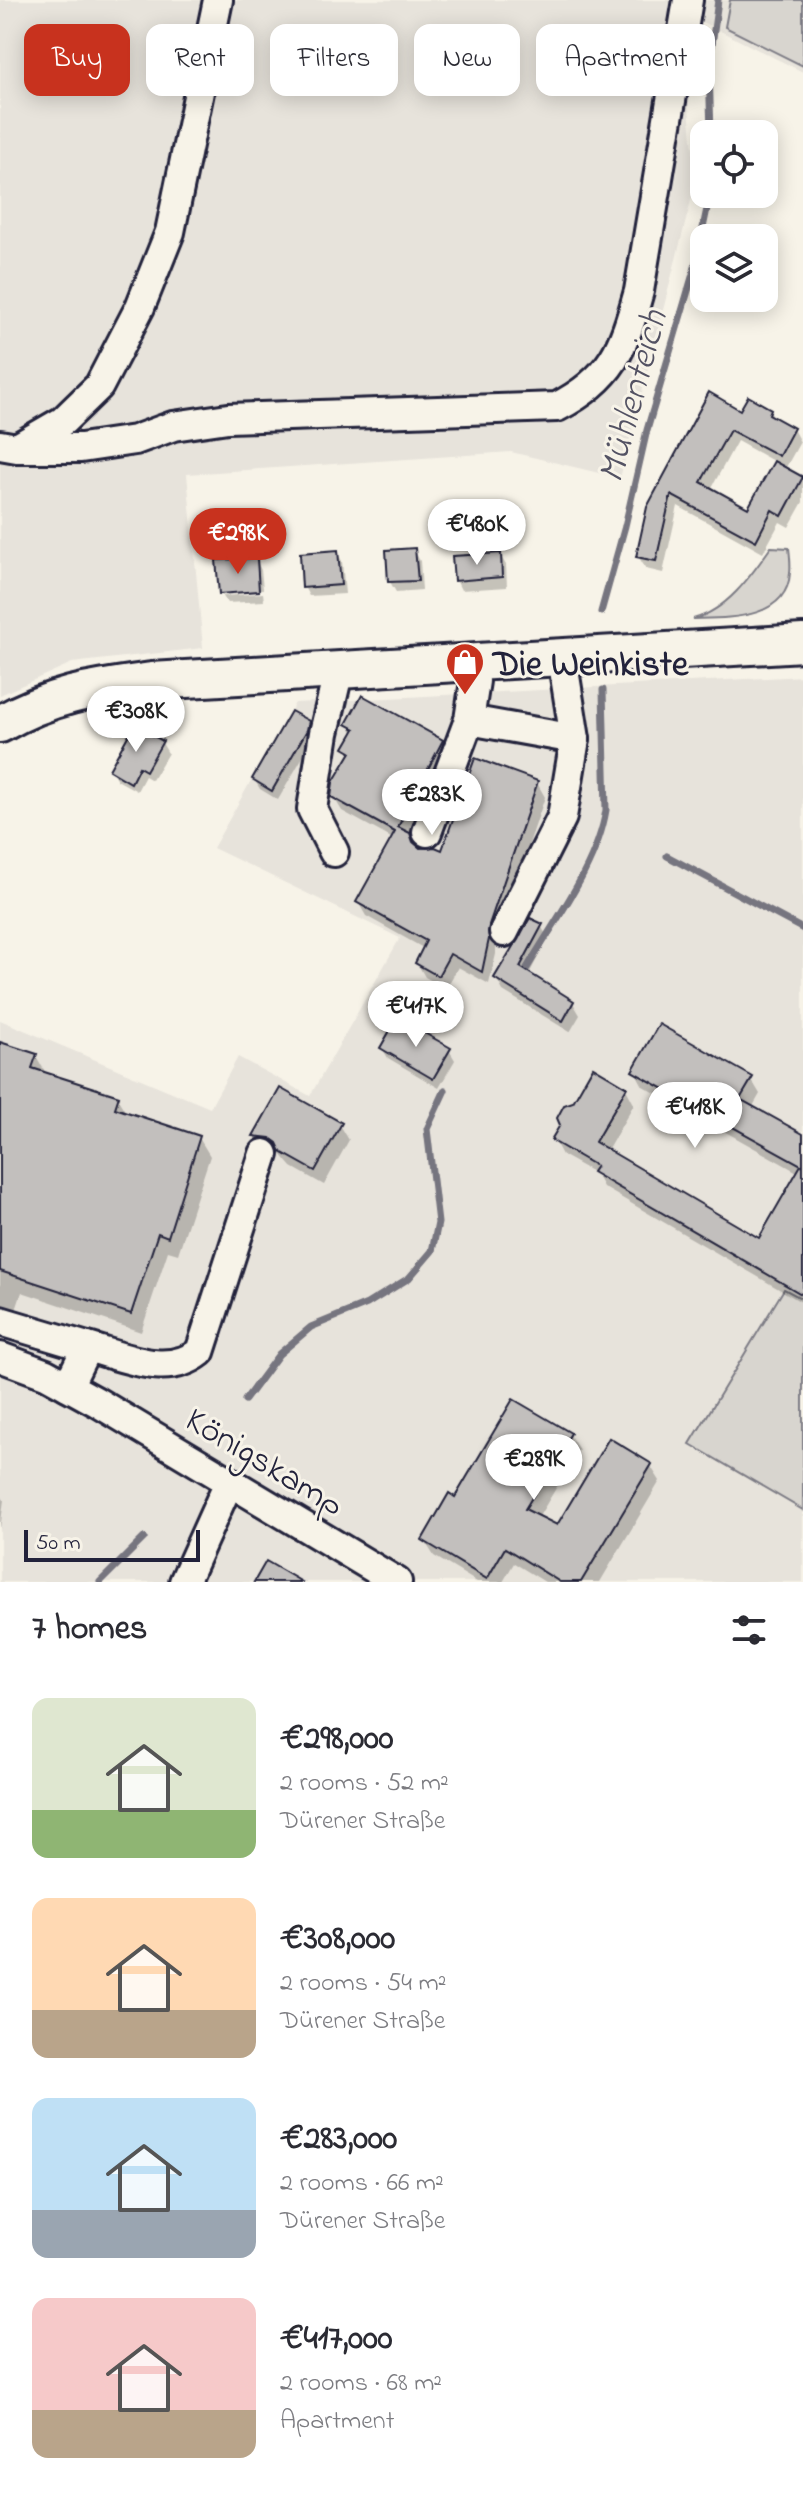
<!DOCTYPE html>
<html lang="en">
<head>
<meta charset="utf-8">
<style>
	:root { --surface:#fff; --page:#f2f2f3; --text:#2b2b33; --muted:#7c7c81; --accent:#c8321e }
	body { margin:0; font-family:"Indie Flower",sans-serif; background:var(--page); color:var(--text); height:100vh; display:flex; flex-direction:column; font-size:30px; white-space:nowrap }
	* { box-sizing:border-box; margin:0 }
	p { font-size:26px; color:var(--muted) }
	.icon { flex:none; width:44px; height:44px; fill:none; stroke:currentColor; stroke-width:2; stroke-linecap:round; stroke-linejoin:round }
	.map { position:relative; height:1582px; overflow:hidden }
	.side { display:flex; flex-direction:column; background:var(--surface); flex:1 }
	.side>* { flex:none }
	.guide { position:absolute; left:24px; top:24px; width:756px; height:72px; display:flex; gap:16px }
	.buttons { position:absolute; left:690px; top:120px; display:grid; gap:16px }
	.buttons a { display:grid; place-items:center; width:88px; height:88px; border-radius:16px; background:var(--surface); box-shadow:0 4px 20px #0003; font-size:40px }
	.scale { position:absolute; left:24px; bottom:20px; width:176px; box-sizing:border-box; padding-left:8px; border:4px solid #22223b; border-top:0; font-size:22px; line-height:28px; white-space:nowrap; color:#22223b; -webkit-text-stroke:6px #f7f3e8; paint-order:stroke }
	.price { position:absolute; translate:-50% -68px; padding:0 18px; border-radius:28px; background:#fff; color:#222; font-size:26px; line-height:52px; filter:drop-shadow(0 2px 4px #0008) }
	.price::after { content:''; position:absolute; left:50%; top:48px; width:24px; height:18px; margin-left:-12px; background:inherit; clip-path:polygon(0 0,100% 0,50% 100%) }
	.price.active { background:var(--accent); color:#fff }
	ul { padding:0; list-style:none }
	li { display:flex; align-items:center; gap:24px; height:200px; padding:0 32px }
	li span { display:grid; place-items:center; flex:none; width:224px; height:160px; border-radius:16px; color:#555 }
	li>.icon { margin-inline-start:auto }
	span .icon { width:96px; height:96px; fill:#fffc; stroke-width:1 }
	li b { font-size:34px }
	h2 { display:flex; justify-content:space-between; align-items:center; height:96px; padding:0 32px; font-size:34px }
	.tag { padding:0 28px; border-radius:16px; background:var(--surface); box-shadow:0 4px 20px #0003; font-size:28px; line-height:72px }
	.tag.active { background:var(--accent); color:#fff }
	.map>svg:first-child { display:block }
	.built { fill:#e7e3db }
	.green { fill:#d8d5cf; stroke:#7d7c85; stroke-width:2 }
	.shadow { fill:#0003; fill-rule:evenodd }
	.lines { fill:none; stroke-linecap:round; stroke-linejoin:round }
	.stream { stroke:#76747f; stroke-width:7 }
	.building { fill:#c2bfbd; stroke:#22223b; stroke-width:2 }
	.minor-casing { stroke:#22223b; stroke-width:34 }
	.major-casing { stroke:#22223b; stroke-width:42 }
	.minor { stroke:#f7f3e8; stroke-width:28 }
	.major { stroke:#f7f3e8; stroke-width:36 }
	.labels { text-anchor:middle; stroke-width:6; stroke-linejoin:round; paint-order:stroke }
	.poi-label { font-size:36px; font-weight:bold; fill:#22223b; stroke:#f7f3e8; text-anchor:start }
	.street-label { font-size:36px; fill:#22223b; stroke:#f7f3e8 }
	.water-label { font-size:38px; font-style:italic; fill:#535263; stroke:#f7f3e8 }
</style>
</head>
<body>
<div class="map">
<svg width="803" height="1582" viewBox="0 0 803 1582">
	<rect width="100%" height="100%" fill="#f7f3e8"/>
	<filter id="ink" filterUnits="userSpaceOnUse"><feTurbulence type="fractalNoise" baseFrequency=".0125" numOctaves="2"/><feDisplacementMap in="SourceGraphic" scale="16" xChannelSelector="R" yChannelSelector="G"/><feConvolveMatrix kernelMatrix="1 2 1 2 8 2 1 2 1" color-interpolation-filters="sRGB"/></filter>
	<g filter="url(#ink)">
		<!-- built -->
		<g class="built">
			<path d="M0,0H803V72L698,20L688,97L696,181L620,478L511,452L187,474L203,648L72,663L0,695Z"/>
			<path d="M803,676V1582H0V1020L210,1108L238,1057L310,1096L400,938L213,848L295,703Z"/>
		</g>
		<!-- green -->
		<g class="green">
			<path d="M730,0H803V66L725,27Z"/>
			<path d="M771,547L789,548C790,556 791,565 790,573C787,620 728,618 693,619C728,610 752,574 771,547Z"/>
			<path d="M784,1289L803,1299V1510L690,1444Z"/>
		</g>
		<!-- shadow -->
		<g class="shadow">
			<path d="M770,411L775,419L793,429L800,442L785,469L803,481V502L789,527L780,522L763,553L678,506L663,573L646,569L638,556L649,508L741,412ZM737,441L775,462L749,510L711,489Z"/>
			<path d="M414,550L420,561L422,590L396,592L390,582Z"/>
			<path d="M337,552L342,561L345,594L309,596L304,587Z"/>
			<path d="M500,555L506,565L507,587L461,590L456,580Z"/>
			<path d="M256,560L261,570L263,589L223,591V596L263,593L264,601L227,603L221,593Z"/>
			<path d="M308,723L314,733L312,741L278,800L260,789L254,779Z"/>
			<path d="M349,724L442,741L450,756L409,834L420,850L443,853L537,783L545,797L496,940V954L489,984L458,967L446,989L425,977L417,963L425,949L366,916L358,902L393,839L342,811L333,796L351,756L347,748L354,734Z"/>
			<path d="M162,743L168,753L152,780L145,776L137,791L117,780L111,770Z"/>
			<path d="M541,926L548,938L529,974L573,1003L580,1015L570,1032L503,991L496,978Z"/>
			<path d="M0,1044L36,1056L47,1075L117,1098L127,1114L199,1138L210,1156L178,1254L168,1251L141,1332L22,1292L14,1316L0,1311Z"/>
			<path d="M382,1048L449,1050L455,1060L439,1088L388,1058Z"/>
			<path d="M635,1071L751,1079L760,1094L752,1108L803,1136V1303L603,1187L596,1174L562,1155L554,1140L626,1089L634,1104L607,1151L760,1241L799,1173L643,1086Z"/>
			<path d="M281,1091L340,1125L349,1140L324,1185L292,1167L280,1153L264,1151L255,1136Z"/>
			<path d="M569,1434L579,1450L538,1518L558,1527L650,1465L660,1481L600,1582H545L514,1563L503,1582H477L434,1556L424,1540L456,1500Z"/>
			<path d="M0,1494L4,1500L0,1529Z"/>
		</g>
		<g class="lines">
			<!-- stream -->
			<g class="stream">
				<path d="M711,134L709,67L718,0"/>
				<path d="M601,612L625,526L647,430L695,267L710,194"/>
				<path d="M667,856L803,929"/>
				<path d="M527,968C555,920 597,866 606,810L603,690"/>
				<path d="M245,1400L279,1354L311,1327L367,1304L409,1278L432,1251L438,1223L427,1129L445,1090"/>
				<path d="M100,1582L144,1538"/>
			</g>
		</g>
		<!-- building -->
		<g class="building">
			<path d="M709,392L740,410L748,396L771,409L769,414L794,428L779,456L730,430L701,482L748,508L774,461L803,477L782,516L772,510L756,541L671,495L656,561L636,557L647,507Z"/>
			<path d="M415,548L418,581L388,582L386,550Z"/>
			<path d="M338,550L341,585L302,588L300,553Z"/>
			<path d="M501,553L502,577L454,581L452,556Z"/>
			<path d="M257,558L259,591L219,594L216,560Z"/>
			<path d="M362,695L443,740L398,827L410,833L413,842L420,848L435,847L442,850L475,758L538,781L489,925V939L482,972L450,954L438,976L415,963L426,941L356,902L395,832L331,797L333,782L351,752L344,748L355,729L346,724Z"/>
			<path d="M291,711L309,721L307,730L272,791L252,779Z"/>
			<path d="M134,725L163,741L146,771L139,767L131,783L109,770Z"/>
			<path d="M530,918L543,924L520,967L574,1001L563,1021L494,978Z"/>
			<path d="M395,1022L409,1031L412,1026L451,1048L433,1079L380,1048Z"/>
			<path d="M659,1024L753,1077L740,1099L803,1134V1295L592,1172L596,1166L551,1140L560,1125L557,1118L564,1105L573,1102L593,1067L627,1087L595,1142L759,1238L801,1165L632,1071Z"/>
			<path d="M0,1042L37,1054L32,1068L119,1096L115,1108L200,1136L168,1237L158,1233L131,1314L0,1271Z"/>
			<path d="M280,1088L342,1123L315,1171L281,1152L277,1143L270,1138L253,1136Z"/>
			<path d="M513,1399L571,1433L525,1509L557,1525L609,1438L652,1464L581,1582H560L505,1548L487,1579L422,1540L449,1493L455,1497Z"/>
			<path d="M266,1561L302,1582H254Z"/>
		</g>
		<g class="lines">
			<defs>
				<g id="minor">
					<path d="M0,445L17,448H81L135,440L173,426L228,418L557,407C613,378 623,349 639,291L688,0"/>
					<path d="M20,446L63,421L99,386L140,307L170,232L218,0"/>
					<path d="M469,720L475,681L473,661"/>
					<path d="M427,832L469,720L575,739"/>
					<path d="M334,852L312,809L324,733L339,669"/>
					<path d="M504,932L562,817L575,739L565,676L566,656"/>
					<path d="M0,1321L87,1347"/>
					<path d="M0,1357L46,1374L97,1402L397,1582"/>
					<path d="M68,1386L87,1347C125,1357 167,1378 200,1352L264,1154"/>
					<path d="M184,1582L229,1482"/>
				</g>
				<path id="major" d="M0,724C52,694 94,689 152,681L803,643"/>
			</defs>
			<!-- minor casing -->
			<use href="#minor" class="minor-casing"/>
			<!-- major casing -->
			<use href="#major" class="major-casing"/>
			<!-- minor -->
			<use href="#minor" class="minor"/>
			<!-- major -->
			<use href="#major" class="major"/>
		</g>
	</g>
	<!-- icons -->
	<defs>
		<symbol id="shop-pin" viewBox="-11 -11 22 30"><path d="M0 17L-7.5 6A9.5 9.5 0 1 1 7.5 6Z" fill="#c8321e" stroke="#f7f3e8"/><path d="M-5-2.5h2.3a2.7 3.5 0 0 1 5.4 0H5L5.5 6h-11ZM-1.5-2.5h3a1.5 2.3 0 0 0-3 0Z" fill="#fff"/></symbol>
	</defs>
	<g fill-rule="evenodd">
		<use href="#shop-pin" x="443" y="640" width="44" height="60"/>
	</g>
	<g class="labels">
		<!-- poi labels -->
		<g class="poi-label">
			<text x="493" y="675">Die Weinkiste</text>
		</g>
		<!-- street labels -->
		<g class="street-label">
			<text transform="translate(266 1460) rotate(31)" y="13">Königskamp</text>
		</g>
		<!-- water labels -->
		<g class="water-label">
			<text transform="translate(631 396) rotate(-75)" y="13">Mühlenteich</text>
		</g>
	</g>
</svg>
<div class="buttons">
<a><svg class="icon" aria-label="locate" viewBox="0 0 24 24"><circle cx="12" cy="12" r="6"/><path d="M12 2v4M12 18v4M2 12h4M18 12h4"/></svg></a>
<a><svg class="icon" aria-label="layers" viewBox="0 0 24 24"><path d="M12 4l9 5-9 5-9-5zM3 14l9 5 9-5"/></svg></a>
</div>
<div class="scale">50 m</div>
<b class="price" style="left:477px;top:567px">€480K</b>
<b class="price active" style="left:238px;top:576px">€298K</b>
<b class="price" style="left:136px;top:754px">€308K</b>
<b class="price" style="left:432px;top:837px">€283K</b>
<b class="price" style="left:416px;top:1049px">€417K</b>
<b class="price" style="left:695px;top:1150px">€418K</b>
<b class="price" style="left:534px;top:1502px">€289K</b>
<div class="guide">
<a class="tag active">Buy</a>
<a class="tag">Rent</a>
<a class="tag">Filters</a>
<a class="tag">New</a>
<a class="tag">Apartment</a>
</div>
</div>
<section class="side">
<h2>7 homes<svg class="icon" aria-label="filters" viewBox="0 0 24 24"><path d="M4 7h16M4 17h16"/><circle cx="9" cy="7" r="2"/><circle cx="15" cy="17" r="2"/></svg></h2>
<ul>
<li><span style="background:linear-gradient(#dfe7d0 70%,#8fb573 0)"><svg class="icon" aria-label="home" viewBox="0 0 24 24"><path d="M3 11l9-7 9 7M6 9v11h12V9"/></svg></span><div><b>€298,000</b><p>2 rooms · 52 m²</p><p>Dürener Straße</p></div></li>
<li><span style="background:linear-gradient(#ffd9b3 70%,#b9a48a 0)"><svg class="icon" aria-label="home" viewBox="0 0 24 24"><path d="M3 11l9-7 9 7M6 9v11h12V9"/></svg></span><div><b>€308,000</b><p>2 rooms · 54 m²</p><p>Dürener Straße</p></div></li>
<li><span style="background:linear-gradient(#bfe0f5 70%,#9aa5b1 0)"><svg class="icon" aria-label="home" viewBox="0 0 24 24"><path d="M3 11l9-7 9 7M6 9v11h12V9"/></svg></span><div><b>€283,000</b><p>2 rooms · 66 m²</p><p>Dürener Straße</p></div></li>
<li><span style="background:linear-gradient(#f6c9c9 70%,#b9a48a 0)"><svg class="icon" aria-label="home" viewBox="0 0 24 24"><path d="M3 11l9-7 9 7M6 9v11h12V9"/></svg></span><div><b>€417,000</b><p>2 rooms · 68 m²</p><p>Apartment</p></div></li>
</ul>
</section>
</body>
</html>
